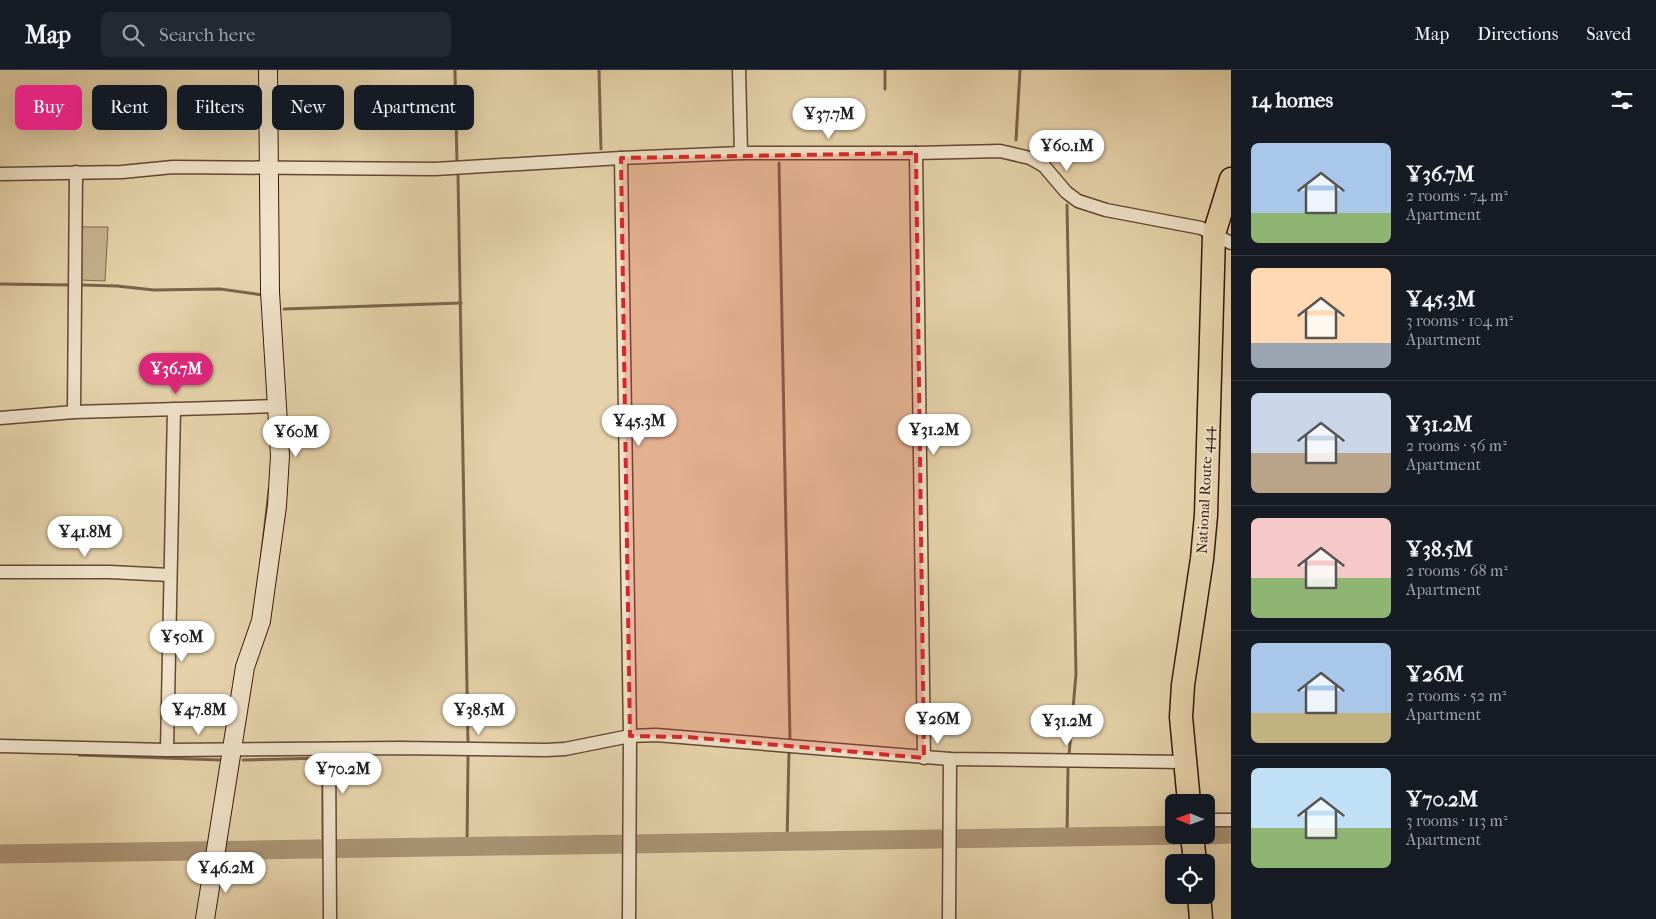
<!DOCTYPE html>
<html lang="en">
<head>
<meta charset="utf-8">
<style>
	:root { --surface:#171b24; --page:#242831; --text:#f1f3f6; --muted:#9ea1a6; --line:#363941; --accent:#db2777 }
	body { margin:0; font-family:"IM FELL French Canon",serif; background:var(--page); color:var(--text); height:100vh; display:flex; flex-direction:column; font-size:19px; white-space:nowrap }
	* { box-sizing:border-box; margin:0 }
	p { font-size:16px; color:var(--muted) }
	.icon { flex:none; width:28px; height:28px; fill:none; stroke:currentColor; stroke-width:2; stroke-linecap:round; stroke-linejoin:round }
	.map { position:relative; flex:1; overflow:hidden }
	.side { display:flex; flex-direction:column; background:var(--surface); width:425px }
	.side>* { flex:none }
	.guide { position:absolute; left:15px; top:15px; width:475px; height:45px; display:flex; gap:10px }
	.needle { width:32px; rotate:271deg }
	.controls { position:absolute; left:1165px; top:724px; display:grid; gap:10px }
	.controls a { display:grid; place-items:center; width:50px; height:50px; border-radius:8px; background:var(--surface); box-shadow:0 5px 20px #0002; font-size:25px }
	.price { position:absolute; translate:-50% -42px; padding:0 11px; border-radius:18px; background:#fff; color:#222; font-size:16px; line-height:32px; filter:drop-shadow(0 1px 2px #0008) }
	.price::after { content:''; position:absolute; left:50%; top:30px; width:15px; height:11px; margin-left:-8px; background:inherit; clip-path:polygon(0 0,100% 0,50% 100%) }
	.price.current { background:var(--accent); color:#fff }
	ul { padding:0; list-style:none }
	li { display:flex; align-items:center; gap:15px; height:125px; padding:0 20px }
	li+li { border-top:1px solid var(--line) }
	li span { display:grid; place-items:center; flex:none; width:140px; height:100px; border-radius:8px; color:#555 }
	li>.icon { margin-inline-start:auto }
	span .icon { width:60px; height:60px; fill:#fffc; stroke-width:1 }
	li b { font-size:21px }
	h2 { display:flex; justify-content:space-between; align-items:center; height:60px; padding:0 20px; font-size:21px }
	.chip { padding:0 18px; border-radius:8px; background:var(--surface); box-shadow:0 5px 20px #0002; font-size:18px; line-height:45px }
	.chip.current { background:var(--accent); color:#fff }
	header { display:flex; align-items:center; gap:30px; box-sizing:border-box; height:70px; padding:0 25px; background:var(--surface); border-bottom:1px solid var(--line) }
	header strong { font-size:24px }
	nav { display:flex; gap:28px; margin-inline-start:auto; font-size:18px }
	.search { width:350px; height:45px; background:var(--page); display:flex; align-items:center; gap:12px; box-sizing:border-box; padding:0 18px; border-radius:8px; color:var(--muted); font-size:19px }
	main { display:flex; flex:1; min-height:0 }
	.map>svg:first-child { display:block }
	.green { fill:#c8b490; stroke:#80674e }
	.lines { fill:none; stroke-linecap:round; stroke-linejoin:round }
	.stream { stroke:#7c634b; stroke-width:3 }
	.river { stroke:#aa9475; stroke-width:19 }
	.street-casing { stroke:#634834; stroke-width:15 }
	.secondary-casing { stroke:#371a0c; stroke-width:20 }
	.highway-casing { stroke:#371a0c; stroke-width:25 }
	.street { stroke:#efe2c8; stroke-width:12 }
	.secondary { stroke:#efe2c8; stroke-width:18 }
	.highway { stroke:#e6d3ab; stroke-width:22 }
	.marked { fill:#d62828; fill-opacity:0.2; stroke:#d62828; stroke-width:4; stroke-dasharray:10 6; stroke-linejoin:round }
	.labels { text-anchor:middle; stroke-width:4; stroke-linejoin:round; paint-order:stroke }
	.street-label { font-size:15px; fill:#371a0c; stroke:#efe2c8 }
</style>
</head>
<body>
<header>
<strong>Map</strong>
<div class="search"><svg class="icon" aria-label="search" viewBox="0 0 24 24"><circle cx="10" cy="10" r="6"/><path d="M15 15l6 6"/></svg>Search here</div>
<nav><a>Map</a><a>Directions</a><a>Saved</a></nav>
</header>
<main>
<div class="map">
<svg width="1231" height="849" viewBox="0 0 1231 849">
	<rect width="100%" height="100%" fill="#e6d3ab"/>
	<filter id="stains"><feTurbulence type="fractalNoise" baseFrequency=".004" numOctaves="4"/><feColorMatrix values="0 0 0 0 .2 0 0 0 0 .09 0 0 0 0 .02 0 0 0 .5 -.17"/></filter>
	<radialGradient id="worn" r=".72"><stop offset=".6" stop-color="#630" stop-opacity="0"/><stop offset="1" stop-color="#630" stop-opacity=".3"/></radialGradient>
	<!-- green -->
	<path class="green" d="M80,157H108L105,211L79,210Z"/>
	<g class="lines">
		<!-- stream -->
		<g class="stream">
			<path d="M455,0L457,93"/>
			<path d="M599,0L601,79"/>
			<path d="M885,19V0"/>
			<path d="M1016,70L1020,0"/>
			<path d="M779,93L790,670"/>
			<path d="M458,105L468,674"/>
			<path d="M1067,135L1076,604L1069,685"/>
			<path d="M0,214L70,215"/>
			<path d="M82,215L117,216L154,220L220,219L263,225V228"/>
			<path d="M284,239L461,233"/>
			<path d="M261,491L269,420"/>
			<path d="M79,685L221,690"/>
			<path d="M243,690L323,688V690"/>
			<path d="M1067,768L1068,697"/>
			<path d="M787,772L789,681"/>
			<path d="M467,777L468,686"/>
			<path d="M323,779V708"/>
		</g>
		<!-- river -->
		<g class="river">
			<path d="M1206,765L1231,764"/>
			<path d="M0,784L1189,765"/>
		</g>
		<defs>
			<g id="street">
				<path d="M739,0L741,83"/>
				<path d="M916,83L924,688"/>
				<path d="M621,88L630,666L629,849"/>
				<path d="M0,104L122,102L173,97L435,99L621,88L741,83H916L1000,81L1030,88L1044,96L1066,122L1078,131L1106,140L1201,158L1231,173"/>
				<path d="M74,342L76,102"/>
				<path d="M0,348L74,342L278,336"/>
				<path d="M0,502H110L170,505"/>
				<path d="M0,676L167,680L400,678L546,680L565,679L630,666L656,665L950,689L1184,692"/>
				<path d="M329,679L330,849"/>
				<path d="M167,680L174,339"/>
				<path d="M1206,750H1231"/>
				<path d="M949,849L950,689"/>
			</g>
			<path id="secondary" d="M205,849L245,597L261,551L277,436L280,386L270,222L268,0"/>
			<g id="highway">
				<path d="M1189,732L1181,647L1183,615L1202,489L1206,445L1214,164L1231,109"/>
				<path d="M1192,765L1195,792"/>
				<path d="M1199,825L1201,849"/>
			</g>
		</defs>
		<!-- street casing -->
		<use href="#street" class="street-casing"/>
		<!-- secondary casing -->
		<use href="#secondary" class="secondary-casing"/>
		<!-- highway casing -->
		<use href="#highway" class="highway-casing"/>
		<!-- street -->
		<use href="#street" class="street"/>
		<!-- secondary -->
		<use href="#secondary" class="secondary"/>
		<!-- highway -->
		<use href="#highway" class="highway"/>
	</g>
	<!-- marked area -->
	<path class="marked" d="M916,83L924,688L687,667L630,666L621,88Z"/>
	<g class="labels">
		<!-- street labels -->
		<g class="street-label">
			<text transform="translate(1205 420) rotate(-87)" y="5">National Route 444</text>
		</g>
	</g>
	<rect width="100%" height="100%" filter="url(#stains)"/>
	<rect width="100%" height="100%" fill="url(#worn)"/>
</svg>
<div class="controls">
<a><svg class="needle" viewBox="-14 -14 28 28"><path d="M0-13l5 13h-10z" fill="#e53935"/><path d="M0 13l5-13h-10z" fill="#9ea1a6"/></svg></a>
<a><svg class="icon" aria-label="locate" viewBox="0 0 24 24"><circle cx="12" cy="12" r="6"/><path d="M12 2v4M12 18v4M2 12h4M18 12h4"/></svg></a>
</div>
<b class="price" style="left:829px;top:70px">¥37.7M</b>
<b class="price" style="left:1067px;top:102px">¥60.1M</b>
<b class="price current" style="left:176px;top:325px">¥36.7M</b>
<b class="price" style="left:639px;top:377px">¥45.3M</b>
<b class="price" style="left:934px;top:386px">¥31.2M</b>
<b class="price" style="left:296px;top:388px">¥60M</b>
<b class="price" style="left:85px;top:488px">¥41.8M</b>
<b class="price" style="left:182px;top:593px">¥50M</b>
<b class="price" style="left:199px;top:666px">¥47.8M</b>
<b class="price" style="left:479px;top:666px">¥38.5M</b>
<b class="price" style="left:938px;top:675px">¥26M</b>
<b class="price" style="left:1067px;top:677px">¥31.2M</b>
<b class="price" style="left:343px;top:725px">¥70.2M</b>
<b class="price" style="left:226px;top:824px">¥46.2M</b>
<div class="guide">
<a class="chip current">Buy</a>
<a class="chip">Rent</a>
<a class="chip">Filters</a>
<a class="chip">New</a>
<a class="chip">Apartment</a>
</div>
</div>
<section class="side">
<h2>14 homes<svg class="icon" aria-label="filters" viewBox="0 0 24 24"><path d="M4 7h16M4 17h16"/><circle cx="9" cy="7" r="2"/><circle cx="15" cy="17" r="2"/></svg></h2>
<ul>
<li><span style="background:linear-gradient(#a9c7e8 70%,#8fb573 0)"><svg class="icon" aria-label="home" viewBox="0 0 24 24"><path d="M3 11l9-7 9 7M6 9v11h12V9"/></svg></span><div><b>¥36.7M</b><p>2 rooms · 74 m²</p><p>Apartment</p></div></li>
<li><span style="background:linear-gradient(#ffd9b3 75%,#9aa5b1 0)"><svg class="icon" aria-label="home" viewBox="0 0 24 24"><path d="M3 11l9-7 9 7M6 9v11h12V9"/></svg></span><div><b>¥45.3M</b><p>3 rooms · 104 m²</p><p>Apartment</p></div></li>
<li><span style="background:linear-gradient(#c9d6e8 60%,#b9a48a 0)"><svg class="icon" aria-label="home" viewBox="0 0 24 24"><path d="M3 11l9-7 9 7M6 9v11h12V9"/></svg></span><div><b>¥31.2M</b><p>2 rooms · 56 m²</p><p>Apartment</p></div></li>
<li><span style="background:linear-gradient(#f6c9c9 60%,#8fb573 0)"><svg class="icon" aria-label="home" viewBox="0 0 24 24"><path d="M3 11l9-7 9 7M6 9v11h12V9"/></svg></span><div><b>¥38.5M</b><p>2 rooms · 68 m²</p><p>Apartment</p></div></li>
<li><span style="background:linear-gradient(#a9c7e8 70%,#c2b280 0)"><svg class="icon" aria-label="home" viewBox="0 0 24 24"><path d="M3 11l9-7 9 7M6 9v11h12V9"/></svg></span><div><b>¥26M</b><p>2 rooms · 52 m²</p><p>Apartment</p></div></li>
<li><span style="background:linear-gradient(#bfe0f5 60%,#8fb573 0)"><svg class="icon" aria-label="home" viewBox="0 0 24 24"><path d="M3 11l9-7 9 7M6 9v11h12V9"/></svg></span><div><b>¥70.2M</b><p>3 rooms · 113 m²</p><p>Apartment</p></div></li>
</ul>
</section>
</main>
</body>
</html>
